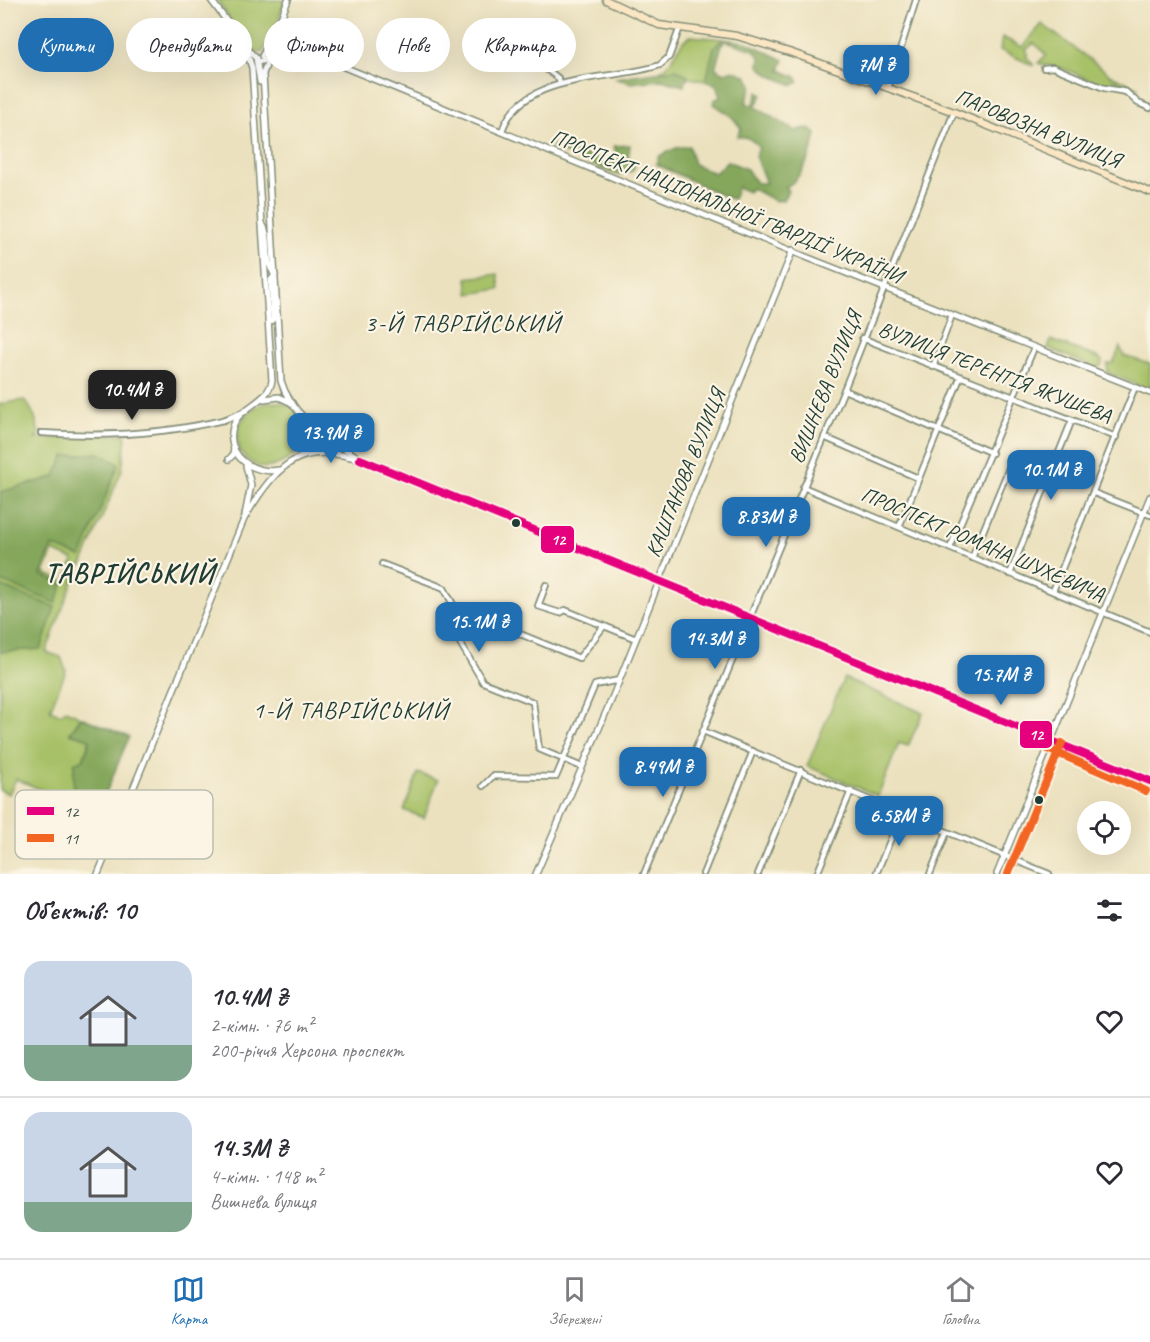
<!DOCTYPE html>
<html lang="uk">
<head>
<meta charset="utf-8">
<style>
	:root { --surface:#fff; --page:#f2f2f3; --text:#2b2b33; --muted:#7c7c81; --line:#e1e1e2; --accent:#1f6fb2 }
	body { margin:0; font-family:Caveat,sans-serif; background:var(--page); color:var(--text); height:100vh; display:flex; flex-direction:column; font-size:22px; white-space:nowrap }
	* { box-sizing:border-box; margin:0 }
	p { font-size:20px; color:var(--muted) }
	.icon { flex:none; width:33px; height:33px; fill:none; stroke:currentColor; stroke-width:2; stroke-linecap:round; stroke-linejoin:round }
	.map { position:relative; height:874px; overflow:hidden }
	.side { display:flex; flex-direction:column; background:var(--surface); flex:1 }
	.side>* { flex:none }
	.top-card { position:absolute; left:18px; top:18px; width:600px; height:54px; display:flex; gap:12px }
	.fabs { position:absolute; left:1077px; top:801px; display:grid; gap:12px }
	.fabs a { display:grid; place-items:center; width:54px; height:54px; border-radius:50%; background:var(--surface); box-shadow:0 6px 24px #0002; font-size:30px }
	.price { position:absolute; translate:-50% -51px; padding:0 14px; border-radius:12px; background:var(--accent); color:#fff; font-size:20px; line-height:39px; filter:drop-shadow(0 2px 3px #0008) }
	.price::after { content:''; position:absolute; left:50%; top:36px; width:18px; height:14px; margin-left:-9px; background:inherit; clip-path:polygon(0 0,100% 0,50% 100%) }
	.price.selected { background:#222; color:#fff }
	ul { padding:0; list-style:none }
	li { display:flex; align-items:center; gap:18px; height:150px; padding:0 24px }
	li+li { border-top:2px solid var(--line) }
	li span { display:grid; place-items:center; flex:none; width:168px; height:120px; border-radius:18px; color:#555 }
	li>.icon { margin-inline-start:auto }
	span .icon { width:72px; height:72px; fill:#fffc; stroke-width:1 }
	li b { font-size:26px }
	h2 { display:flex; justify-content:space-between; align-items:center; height:72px; padding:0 24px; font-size:26px }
	.chip { padding:0 21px; border-radius:27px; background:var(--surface); box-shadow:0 6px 24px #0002; font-size:21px; line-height:54px }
	.chip.selected { background:var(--accent); color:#fff }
	.tab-bar { display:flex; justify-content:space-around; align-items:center; height:84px; border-top:2px solid var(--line); background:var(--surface); font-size:16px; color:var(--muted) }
	.tab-bar a { display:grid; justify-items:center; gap:3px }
	.tab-bar .selected { color:var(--accent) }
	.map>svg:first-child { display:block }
	.green { fill:#a7c167; stroke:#637f4e; stroke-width:1.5 }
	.forest { fill:#85a75c; stroke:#527248; stroke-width:1.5 }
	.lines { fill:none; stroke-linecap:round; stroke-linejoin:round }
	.minor-casing { stroke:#858f79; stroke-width:8 }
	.tertiary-casing { stroke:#858f79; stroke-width:8 }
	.secondary-casing { stroke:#858f79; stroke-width:9 }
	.minor { stroke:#fff; stroke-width:4.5 }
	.tertiary { stroke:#fff; stroke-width:5 }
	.secondary { stroke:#fbe6c4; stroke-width:6 }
	.bus-1-casing { stroke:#fcf5e5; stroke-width:12 }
	.bus-2-casing { stroke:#fcf5e5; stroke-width:12 }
	.bus-1 { stroke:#e5007d; stroke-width:8 }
	.bus-2 { stroke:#f26522; stroke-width:8 }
	.bus-dot { fill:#1f3d34; stroke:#fcf5e5; stroke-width:2 }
	.labels { text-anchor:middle; stroke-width:4.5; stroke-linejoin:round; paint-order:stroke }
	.street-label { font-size:21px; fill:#1f3d34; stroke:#fcf5e5 }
	.quarter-label { font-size:24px; letter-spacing:1.5px; fill:#1f3d34; stroke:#fcf5e5 }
	.district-label { font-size:27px; font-weight:bold; letter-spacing:1.5px; fill:#1f3d34; stroke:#fcf5e5 }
	.key { fill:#fcf5e5; stroke:#babeb0; stroke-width:1.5 }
	.key-label { font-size:16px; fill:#1f3d34 }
	.line-badge { stroke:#fcf5e5; stroke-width:2 }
	.badge-label { font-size:16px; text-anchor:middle; font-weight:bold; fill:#fff }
</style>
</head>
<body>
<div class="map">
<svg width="1150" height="874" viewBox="0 0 1150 874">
	<rect width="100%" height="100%" fill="#fcf5e5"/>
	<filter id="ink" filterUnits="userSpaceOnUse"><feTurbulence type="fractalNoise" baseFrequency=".0167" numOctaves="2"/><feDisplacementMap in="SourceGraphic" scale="12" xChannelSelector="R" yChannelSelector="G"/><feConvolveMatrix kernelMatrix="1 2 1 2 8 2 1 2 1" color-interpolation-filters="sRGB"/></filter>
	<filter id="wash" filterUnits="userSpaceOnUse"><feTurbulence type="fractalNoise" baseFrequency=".008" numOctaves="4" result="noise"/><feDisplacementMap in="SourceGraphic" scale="24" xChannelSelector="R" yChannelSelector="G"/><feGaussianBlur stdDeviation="1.35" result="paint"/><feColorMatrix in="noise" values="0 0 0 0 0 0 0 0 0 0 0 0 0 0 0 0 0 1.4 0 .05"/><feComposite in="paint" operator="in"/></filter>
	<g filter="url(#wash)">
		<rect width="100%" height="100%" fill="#ebe1be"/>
		<!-- green -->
		<g class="green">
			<path d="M217,0H285L278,21L263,52L256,53L251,50Z"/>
			<path d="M1042,24L1111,75L1139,88H1129L1114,80L1101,85L1067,70L1038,63L1046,55L1034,43L1026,50L1028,53L1026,56L1034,66L1000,50L1002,37L1022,47Z"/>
			<path d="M690,36L723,39L717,47L710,82L659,72C677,62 675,44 690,36Z"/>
			<path d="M498,274L500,289L469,294L467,278Z"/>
			<path d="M1051,340L1099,358L1102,361L1101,366L1095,368L1048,348Z"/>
			<path d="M1120,347L1124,356L1150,364V390L1108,373L1107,364L1113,363Z"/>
			<path d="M24,400C34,410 36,421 39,434L35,439L123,434L126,437L122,470L82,565L71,567L74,560L53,551L44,573L65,582L69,572L75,576L46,652L61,657L66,671L50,710L60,714L66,710L81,717L70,733L90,739L73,789L101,805L97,813L16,779L9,794L0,790V404Z"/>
			<path d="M273,402C316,402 318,459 265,468C222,458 233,405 273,402Z"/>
			<path d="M844,678L923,713L908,746L899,743L878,796L807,766Z"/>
			<path d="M418,773L438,780L424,818L404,810Z"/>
		</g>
		<!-- forest -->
		<g class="forest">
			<path d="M723,39L746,42L784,60L780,70L796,77L799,82L793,85L769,75L759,66L760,57L754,50L726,41L722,44L715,68L725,73L733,70L747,76L752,85L746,103L753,106L758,92L762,95L755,107L796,131C805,127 809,127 816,134C813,151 802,179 786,187L788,191L783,200L775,201L751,188L748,192L738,187L733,199L728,198L656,164L659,156L676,148L689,146L694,164L715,173L727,161L747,169L756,183H766L755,156L759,148C754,140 746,136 737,137L741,128L732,117L714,104V100L721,97L717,85L706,81L714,47Z"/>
			<path d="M676,69L688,75L684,86L661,80L631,83L614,78Z"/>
			<path d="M558,144L608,163L618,159L614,146L630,145L628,162L635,166L632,171L617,175L552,148V145Z"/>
			<path d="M99,453L119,464L81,557L52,546L41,575L63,584L56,603L0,581V492L54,477L65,456Z"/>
			<path d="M0,586L55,607L41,649L0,652Z"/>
			<path d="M81,717L129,737L101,805L73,789L74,763L84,759L90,739L70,733Z"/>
		</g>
	</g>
	<g filter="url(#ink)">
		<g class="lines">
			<defs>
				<g id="minor">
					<path d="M507,39L558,78L560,83"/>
					<path d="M1044,68L1053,67L1104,88L1126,92L1138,103L1150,108"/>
					<path d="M888,88L916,0"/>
					<path d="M502,131C522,71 612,82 660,65L669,57L679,30"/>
					<path d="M862,338L1116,437"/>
					<path d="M933,367L952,315"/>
					<path d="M844,390L992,453"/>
					<path d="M41,433C101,437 165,434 223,420"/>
					<path d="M824,437L918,478"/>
					<path d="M803,487L1150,632"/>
					<path d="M1094,493L1150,515"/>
					<path d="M899,527L960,378"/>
					<path d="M950,548L1034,348"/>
					<path d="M972,558L1009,468"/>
					<path d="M382,564L444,588L460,617L449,624L483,682L533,702L539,749L582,767"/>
					<path d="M1010,574L1072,420"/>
					<path d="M546,585L538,606L560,613L565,610L636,639"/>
					<path d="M1053,591L1135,387"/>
					<path d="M508,629L579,658L604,626"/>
					<path d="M703,731L1049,874"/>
					<path d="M483,786L493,776L556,777L595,685L619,680"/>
					<path d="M644,874L844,390L954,112"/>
					<path d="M703,874L753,751"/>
					<path d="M758,874L801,770"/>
					<path d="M817,874L851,791"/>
					<path d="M876,874L902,812"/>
					<path d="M930,874L947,832"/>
				</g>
				<g id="tertiary">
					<path d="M211,0L246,47"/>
					<path d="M280,23V36L293,46L806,257L1150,393"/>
					<path d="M278,26L288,0"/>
					<path d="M278,31L263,74L281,381C291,415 327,440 356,456"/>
					<path d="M245,46L252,68L272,381C267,404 239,406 233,427C225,456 254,475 279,470"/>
					<path d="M248,50L256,58L260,82"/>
					<path d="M272,52L281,47L291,46"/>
					<path d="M262,56L273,37"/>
					<path d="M258,62L275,57L291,47"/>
					<path d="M262,223C272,239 263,259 274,274"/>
					<path d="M269,323L273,319L271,280L275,275"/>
					<path d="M264,399L279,397L292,403"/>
					<path d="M223,420L244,412"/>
					<path d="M301,456L309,443L306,421"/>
					<path d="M229,459L233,455L234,448"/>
					<path d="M245,515L251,485L246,466"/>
					<path d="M98,874L244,519C282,454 307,439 380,466L1150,781"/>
					<path d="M536,874L613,696L793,250"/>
					<path d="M997,874L1150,497"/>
				</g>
				<path id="secondary" d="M606,0L659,25L737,36L792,53L954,112L1150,192"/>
			</defs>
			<!-- minor casing -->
			<use href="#minor" class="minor-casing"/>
			<!-- tertiary casing -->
			<use href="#tertiary" class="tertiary-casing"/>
			<!-- secondary casing -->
			<use href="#secondary" class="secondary-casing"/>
			<!-- minor -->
			<use href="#minor" class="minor"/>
			<!-- tertiary -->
			<use href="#tertiary" class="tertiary"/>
			<!-- secondary -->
			<use href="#secondary" class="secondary"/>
			<defs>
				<path id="bus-1" d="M360,459L1150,781"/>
				<g id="bus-2">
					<path d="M1048,749L1146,791"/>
					<path d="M1008,874L1062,743"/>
				</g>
			</defs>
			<!-- bus-1 casing -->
			<use href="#bus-1" class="bus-1-casing"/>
			<!-- bus-2 casing -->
			<use href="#bus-2" class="bus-2-casing"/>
			<!-- bus-1 -->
			<use href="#bus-1" class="bus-1"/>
			<!-- bus-2 -->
			<use href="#bus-2" class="bus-2"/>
		</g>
	</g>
	<!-- markers -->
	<g class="bus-dot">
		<circle cx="516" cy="523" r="5"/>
		<circle cx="1039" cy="800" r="5"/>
	</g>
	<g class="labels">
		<!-- street labels -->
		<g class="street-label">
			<text transform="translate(1038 128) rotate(22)" y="7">ПАРОВОЗНА ВУЛИЦЯ</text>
			<text transform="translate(727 206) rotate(22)" y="7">ПРОСПЕКТ НАЦІОНАЛЬНОЇ ГВАРДІЇ УКРАЇНИ</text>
			<text transform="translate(995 372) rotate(21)" y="7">ВУЛИЦЯ ТЕРЕНТІЯ ЯКУШЕВА</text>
			<text transform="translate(825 387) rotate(-68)" y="7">ВИШНЕВА ВУЛИЦЯ</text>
			<text transform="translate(685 473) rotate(-68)" y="7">КАШТАНОВА ВУЛИЦЯ</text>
			<text transform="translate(983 544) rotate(23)" y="7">ПРОСПЕКТ РОМАНА ШУХЕВИЧА</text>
		</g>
		<!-- quarter labels -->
		<g class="quarter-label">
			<text x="463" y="331">3-Й ТАВРІЙСЬКИЙ</text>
			<text x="351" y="718">1-Й ТАВРІЙСЬКИЙ</text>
		</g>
		<!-- district labels -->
		<g class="district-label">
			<text x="130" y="582">ТАВРІЙСЬКИЙ</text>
		</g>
	</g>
	<!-- legend -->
	<rect x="15" y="790" width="198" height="69" rx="9" class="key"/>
	<rect x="27" y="807" width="27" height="8" fill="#e5007d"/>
	<rect x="27" y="834" width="27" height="8" fill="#f26522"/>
	<g class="key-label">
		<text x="64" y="817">12</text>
		<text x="64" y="844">11</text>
	</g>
	<g class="line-badge">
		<rect x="540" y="525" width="35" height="29" rx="6" fill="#e5007d"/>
		<rect x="1019" y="720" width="34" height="29" rx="6" fill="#e5007d"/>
	</g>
	<g class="badge-label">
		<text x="558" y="545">12</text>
		<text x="1036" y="740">12</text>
	</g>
</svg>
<div class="fabs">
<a><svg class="icon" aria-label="locate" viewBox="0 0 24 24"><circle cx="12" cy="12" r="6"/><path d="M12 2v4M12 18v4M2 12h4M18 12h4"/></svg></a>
</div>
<b class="price" style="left:876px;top:96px">7M ₴</b>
<b class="price selected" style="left:132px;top:421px">10.4M ₴</b>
<b class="price" style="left:331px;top:464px">13.9M ₴</b>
<b class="price" style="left:1051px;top:501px">10.1M ₴</b>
<b class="price" style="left:766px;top:548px">8.83M ₴</b>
<b class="price" style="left:479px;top:653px">15.1M ₴</b>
<b class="price" style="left:715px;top:670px">14.3M ₴</b>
<b class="price" style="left:1001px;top:706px">15.7M ₴</b>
<b class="price" style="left:663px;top:798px">8.49M ₴</b>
<b class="price" style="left:899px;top:847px">6.58M ₴</b>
<div class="top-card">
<a class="chip selected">Купити</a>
<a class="chip">Орендувати</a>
<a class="chip">Фільтри</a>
<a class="chip">Нове</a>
<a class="chip">Квартира</a>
</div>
</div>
<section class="side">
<h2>Об’єктів: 10<svg class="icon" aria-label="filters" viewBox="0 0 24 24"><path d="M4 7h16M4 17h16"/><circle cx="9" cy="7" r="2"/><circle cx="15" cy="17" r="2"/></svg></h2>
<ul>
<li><span style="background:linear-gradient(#c9d6e8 70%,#7fa58c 0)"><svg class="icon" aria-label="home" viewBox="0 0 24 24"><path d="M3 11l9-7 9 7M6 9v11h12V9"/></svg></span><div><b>10.4M ₴</b><p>2-кімн. · 76 m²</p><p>200-річчя Херсона проспект</p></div><svg class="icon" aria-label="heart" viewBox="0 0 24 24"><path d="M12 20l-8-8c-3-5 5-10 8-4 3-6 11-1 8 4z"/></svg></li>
<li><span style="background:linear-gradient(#c9d6e8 75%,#7fa58c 0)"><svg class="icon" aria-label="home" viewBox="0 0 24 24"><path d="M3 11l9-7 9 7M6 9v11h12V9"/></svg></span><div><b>14.3M ₴</b><p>4-кімн. · 148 m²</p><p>Вишнева вулиця</p></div><svg class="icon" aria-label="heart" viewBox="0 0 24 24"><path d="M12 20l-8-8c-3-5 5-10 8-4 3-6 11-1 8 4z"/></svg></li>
</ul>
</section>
<nav class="tab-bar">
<a class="selected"><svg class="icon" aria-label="map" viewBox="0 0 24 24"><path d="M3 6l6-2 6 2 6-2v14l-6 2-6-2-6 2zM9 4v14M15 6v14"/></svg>Карта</a>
<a><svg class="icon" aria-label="saved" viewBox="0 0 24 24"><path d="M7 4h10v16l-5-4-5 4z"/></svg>Збережені</a>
<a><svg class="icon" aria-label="home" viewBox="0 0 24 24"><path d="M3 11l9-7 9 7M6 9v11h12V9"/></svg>Головна</a>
</nav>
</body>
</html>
